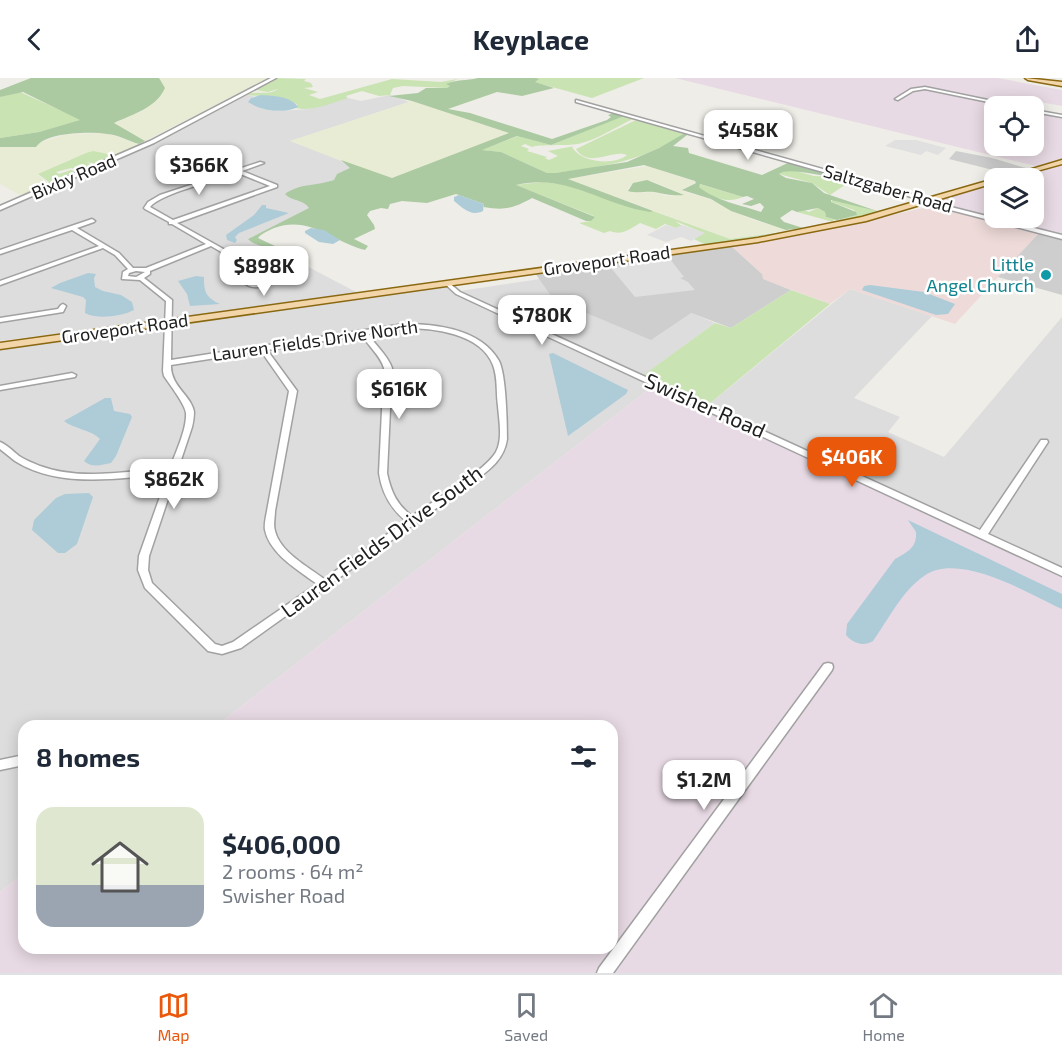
<!DOCTYPE html>
<html lang="en">
<head>
<meta charset="utf-8">
<style>
	:root { --surface:#fff; --page:#f2f2f3; --text:#1f2937; --muted:#747a83; --line:#e0e1e3; --accent:#ea580c }
	body { margin:0; font-family:"Exo 2",sans-serif; background:var(--page); color:var(--text); height:100vh; display:flex; flex-direction:column; font-size:22px; white-space:nowrap }
	* { box-sizing:border-box; margin:0 }
	p { font-size:20px; color:var(--muted) }
	.icon { flex:none; width:33px; height:33px; fill:none; stroke:currentColor; stroke-width:2; stroke-linecap:round; stroke-linejoin:round }
	.map { position:relative; flex:1; overflow:hidden }
	.side { position:absolute; left:18px; top:642px; width:600px; height:234px; display:flex; flex-direction:column; background:var(--surface); border-radius:18px; box-shadow:0 3px 15px #0003 }
	.side>* { flex:none }
	.fabs { position:absolute; left:984px; top:18px; display:grid; gap:12px }
	.fabs a { display:grid; place-items:center; width:60px; height:60px; border-radius:12px; background:var(--surface); box-shadow:0 3px 15px #0003; font-size:30px }
	.price { position:absolute; translate:-50% -51px; padding:0 14px; border-radius:12px; background:#fff; color:#222; font-size:20px; line-height:39px; filter:drop-shadow(0 2px 3px #0008) }
	.price::after { content:''; position:absolute; left:50%; top:36px; width:18px; height:14px; margin-left:-9px; background:inherit; clip-path:polygon(0 0,100% 0,50% 100%) }
	.price.on { background:var(--accent); color:#fff }
	ul { padding:0; list-style:none }
	li { display:flex; align-items:center; gap:18px; height:150px; padding:0 18px }
	li+li { border-top:2px solid var(--line) }
	li span { display:grid; place-items:center; flex:none; width:168px; height:120px; border-radius:18px; color:#555 }
	li>.icon { margin-inline-start:auto }
	span .icon { width:72px; height:72px; fill:#fffc; stroke-width:1 }
	li b { font-size:26px }
	h2 { display:flex; justify-content:space-between; align-items:center; height:72px; padding:0 18px; font-size:26px }
	header { display:flex; justify-content:space-between; align-items:center; height:78px; padding:0 18px; background:var(--surface); font-size:27px; font-weight:700 }
	.tabs { display:flex; justify-content:space-around; align-items:center; height:84px; border-top:2px solid var(--line); background:var(--surface); font-size:16px; color:var(--muted) }
	.tabs a { display:grid; justify-items:center; gap:3px }
	.tabs .on { color:var(--accent) }
	.map>svg:first-child { display:block }
	.residential { fill:#dedddd }
	.commercial { fill:#eedbd9 }
	.industrial { fill:#e8dae4 }
	.religious { fill:#cecece }
	.farmland { fill:#e9ecd5; fill-rule:evenodd }
	.grass { fill:#c9e3b3 }
	.forest { fill:#abcaa1; fill-rule:evenodd }
	.parking { fill:#e0e0e0 }
	.water { fill:#adccd8 }
	.lines { fill:none; stroke-linecap:round; stroke-linejoin:round }
	.minor-casing { stroke:#a1a1a1; stroke-width:3 }
	.major-casing { stroke:#8a6811; stroke-width:3 }
	.minor { fill:#fff; fill-rule:evenodd }
	.major { fill:#f2d6aa; fill-rule:evenodd }
	.culture-dot { fill:#0f9aa8; stroke:#fff; stroke-width:2 }
	.labels { text-anchor:middle; stroke-width:5; stroke-linejoin:round; paint-order:stroke }
	.far-street-label { font-size:18px; fill:#202020; stroke:#fff }
	.far-culture-label { font-size:18px; fill:#0d838f; stroke:#fff; text-anchor:end }
	.street-label { font-size:21px; fill:#202020; stroke:#fff }
</style>
</head>
<body>
<header><svg class="icon" aria-label="back" viewBox="0 0 24 24"><path d="M15 5l-7 7 7 7"/></svg>Keyplace<svg class="icon" aria-label="share" viewBox="0 0 24 24"><path d="M12 15V3M7 8l5-5 5 5M5 13v7h14v-7"/></svg></header>
<div class="map">
<svg width="1062" height="895" viewBox="0 0 1062 895">
	<rect width="100%" height="100%" fill="#efede7"/>
	<!-- residential -->
	<g class="residential">
		<path d="M246,17L254,18L249,22L251,26L279,33L309,31L348,20L361,23L390,17L409,24L291,63L393,103L251,159L360,216L0,263V131L149,67Z"/>
		<path d="M540,201L553,221L691,235L715,245L644,297L569,265L460,213Z"/>
		<path d="M448,206L457,214L653,308L216,648H24V795L0,814V270Z"/>
		<path d="M850,211L932,238L854,320L900,339L888,354L944,379L1062,239V499L703,331Z"/>
	</g>
	<!-- commercial -->
	<path class="commercial" d="M932,128L1040,154L955,246L850,211L830,226L762,201V196L731,168L848,147Z"/>
	<!-- industrial -->
	<g class="industrial">
		<path d="M675,0H998L1062,12V28L1040,24L1032,28H994V68H1034V32L1062,37V158L927,123L994,103V140H1034V100H1005L1040,89Z"/>
		<path d="M653,308L1062,499V895H0V814L24,795V870H612V648H216Z"/>
	</g>
	<!-- religious -->
	<g class="religious">
		<path d="M956,73L992,80L1029,91L1009,96L949,81Z"/>
		<path d="M1040,154L1062,160V217L998,199Z"/>
		<path d="M731,168L762,196L763,201L791,212L731,250L691,235L651,262L553,221L535,195Z"/>
	</g>
	<!-- farmland -->
	<g class="farmland">
		<path d="M159,0H268L145,63L114,45L144,32L165,10Z"/>
		<path d="M412,23L516,55L393,103L290,63Z"/>
		<path d="M99,55L109,56L139,66L113,77L95,74L69,82L38,97L48,105L20,117L0,106V69H36L39,65L63,57Z"/>
		<path d="M648,88L696,104L683,111L685,114L716,123L731,133L756,143L790,152L730,161L568,101ZM651,103L664,108L683,117L668,118L653,114L640,115L631,114L628,110L633,105Z"/>
	</g>
	<!-- grass -->
	<g class="grass">
		<path d="M276,0L306,1L304,3L311,5L313,9L304,10L318,14L309,17L320,21L392,1L441,4L458,1L447,6L450,8L447,10L403,8L393,10L390,17L379,18L362,13L346,18L348,20C332,25 312,34 296,30L297,26L278,19L246,17C257,12 269,18 278,11L268,14L256,12Z"/>
		<path d="M536,0H644L592,20L534,4L538,1Z"/>
		<path d="M20,14L78,40L81,42L39,54L0,60V19Z"/>
		<path d="M615,35L635,40C617,48 597,62 578,66C567,68 539,66 532,69L525,66L521,68L529,71L527,73L547,79L545,80L549,82L558,78L548,73L575,68L572,69C582,86 616,87 627,77C612,71 589,91 576,71L634,43L640,42L686,54C645,83 603,89 555,95H547L501,74L481,72L518,58L551,67L623,38Z"/>
		<path d="M139,66L137,68H140L98,86L86,84L96,88L81,93L71,90L56,94L59,96L71,92L78,95L23,119L36,111L20,117L49,104L38,96L86,75L93,73L113,77Z"/>
		<path d="M792,92L814,98L837,99L845,103V107L830,117L812,105L779,96L781,93Z"/>
		<path d="M543,104L568,107L646,133H653L730,161L805,151L706,167L694,161L704,155L675,143L682,148L676,150L665,146L656,151L640,145C630,151 622,158 610,153L604,155L579,145L591,143L594,138L515,107Z"/>
		<path d="M699,106L743,119C727,126 712,120 699,109Z"/>
		<path d="M833,121L877,133L879,134L846,143L833,142V144L797,134L804,132L809,134L818,130L825,134L826,139L837,142L857,137L854,132L831,124Z"/>
		<path d="M791,212L830,226L703,331L638,301L715,245L731,250Z"/>
	</g>
	<!-- forest -->
	<g class="forest">
		<path d="M31,0H159L165,10C156,30 133,36 114,45L145,63L139,66C128,63 119,57 107,56C91,53 45,54 36,69H0V60L39,54L80,42L23,14L0,19V12Z"/>
		<path d="M478,0H536L539,1L535,4L554,10L522,18L497,14L448,31L470,35L552,61L607,42L611,39L608,37L614,35L624,38L551,67L517,58L482,72L501,74L547,95H555L627,84L659,70L685,55L687,57L673,68L688,70L689,75L762,97L790,84L839,98C826,101 788,88 779,96L786,100L812,105L824,115L877,133L831,122V124L856,134L857,137L837,142L826,139L825,134L818,130L797,134L792,132L780,140L784,144L803,150L786,152L731,133L711,121L682,112L696,105L695,103L644,87L568,101L653,133L650,134C602,127 567,95 516,107L595,139L591,143H586L532,120C514,130 505,133 484,129V126L456,116L427,125L402,123L390,126L388,131L381,130L370,133L367,137L374,147L375,151L354,161L368,168L365,172C333,164 310,137 274,150C268,153 262,155 258,160L279,170L292,182L290,184C282,182 280,177 274,173C265,167 256,169 248,161L309,130C303,121 291,123 285,116C300,105 317,108 334,102L337,96L350,90L341,82L392,100L509,55L412,23L389,18L418,15L426,10H447L450,8L446,6C457,1 466,3 478,0ZM700,106L743,119L747,118L754,121L742,126L751,128L760,125L764,129L761,134C741,127 716,123 699,109Z"/>
		<path d="M647,102L684,117C672,118 665,116 654,114C645,113 638,116 628,113L633,105Z"/>
	</g>
	<!-- parking -->
	<g class="parking">
		<path d="M895,62H916L946,70L938,77L926,73L921,77L885,68Z"/>
		<path d="M666,147L676,150L682,147L705,155L691,163L681,159L666,164L647,157Z"/>
		<path d="M670,181L684,199L680,200L688,204L695,212L635,219L611,190Z"/>
	</g>
	<!-- water -->
	<g class="water">
		<path d="M261,17C273,18 291,18 298,29C284,36 261,33 248,24L251,20Z"/>
		<path d="M459,117L484,126L483,133C471,139 463,130 454,123V119Z"/>
		<path d="M262,127H266V130L289,135L239,155L235,159L237,162L235,165L227,162L226,157L254,137Z"/>
		<path d="M311,150L324,152L340,162L333,166L319,164L305,155V153Z"/>
		<path d="M88,195L96,196L94,200L95,209L103,213L121,217L132,224L134,232C123,238 97,242 85,235L86,222L83,219L51,210L60,205Z"/>
		<path d="M196,198L204,199C204,213 205,219 220,226L190,228L187,216L178,203Z"/>
		<path d="M870,207L924,214L955,226L948,236L936,237L862,212L864,208Z"/>
		<path d="M553,275L628,312L626,316L568,358L549,276Z"/>
		<path d="M105,320H111L114,333L130,336L132,339L116,378L111,385C102,387 91,390 84,383L100,361C92,352 74,351 64,343Z"/>
		<path d="M89,415L93,419L77,466L65,475H58L32,452L34,442L56,420L65,416Z"/>
		<path d="M908,442L1062,516V531C1029,516 959,473 924,498C902,513 888,542 873,563C863,569 853,565 846,557L847,546L895,481C907,474 917,470 916,454Z"/>
	</g>
	<g class="lines">
		<defs>
			<g id="minor">
				<path d="M271,0H276L154,65L0,132V128L150,63Z"/>
				<path d="M925,9L1012,27L1014,28H1008L925,11L913,13L898,22L895,21L911,11Z"/>
				<path d="M576,22L912,116L943,127L1062,157V161L939,129L908,118L576,24Z"/>
				<path d="M1034,32L1062,37V39L1034,34Z"/>
				<path d="M260,84L264,85L242,93L277,107V109L177,145L259,191L262,196C266,195 272,198 272,203C264,210 251,212 243,204L248,199L256,197L254,193L211,168L150,193V196L144,200L172,222L171,282L404,246C437,246 481,251 499,283C506,297 507,345 507,361C504,382 489,392 473,404L241,570L222,576L208,573L145,510L138,492L139,478L168,396C119,400 59,411 15,383C10,379 5,375 0,371V364C7,367 13,373 19,378C25,382 33,385 40,388C80,403 128,393 170,390C175,376 187,351 186,335C185,326 170,307 164,298L163,293L166,223L140,202L122,201L123,194L128,191L115,177L103,170L0,207V203L99,168L72,152L0,176V172L92,141L95,143L94,144L77,150L119,175L133,190H146L206,166L172,146H169V144L145,131L144,130L148,124L160,117ZM238,95L270,108L173,142L150,129C160,116 219,101 238,95ZM136,193L145,194L136,199L128,198L129,195ZM263,199L266,202C261,205 255,207 250,204L252,201ZM404,250C433,250 481,255 493,287C498,300 496,314 498,328C499,342 503,361 496,374C485,393 432,424 412,438C397,427 391,414 387,395L392,290C387,276 375,268 369,256ZM362,257C369,269 380,277 384,290L379,395C382,415 390,430 406,443L324,501C307,488 280,474 275,453C273,447 275,439 275,433L297,313L267,272ZM261,273L289,313L267,433C266,439 264,446 265,452C270,476 298,492 317,506L233,564L222,568L215,566L152,505L148,492L149,478L192,349C193,345 194,339 194,334C192,318 170,308 171,287Z"/>
				<path d="M448,204L460,214L980,452L1041,362H1047L1048,364L988,456L1062,490V498L456,216L445,206Z"/>
				<path d="M63,226L66,228L63,234L0,244V240L58,231L61,227Z"/>
				<path d="M72,295L76,297L75,299L0,312V308Z"/>
				<path d="M828,585L832,586L833,589L832,592L613,895H597L599,890L824,586Z"/>
				<path d="M24,677V687L0,692V682Z"/>
			</g>
			<g id="major">
				<path d="M1025,0L1062,4V8L1028,2Z"/>
				<path d="M1062,82V86L1011,100H1002Z"/>
				<path d="M994,101V105L866,143L758,164L0,271V265L758,160L862,139Z"/>
			</g>
		</defs>
		<!-- minor casing -->
		<use href="#minor" class="minor-casing"/>
		<!-- major casing -->
		<use href="#major" class="major-casing"/>
		<!-- minor -->
		<use href="#minor" class="minor"/>
		<!-- major -->
		<use href="#major" class="major"/>
	</g>
	<!-- markers -->
	<circle class="culture-dot" cx="1046" cy="197" r="6"/>
	<g class="labels">
		<!-- far-street labels -->
		<g class="far-street-label">
			<text transform="translate(74 99) rotate(-23)" y="6">Bixby Road</text>
			<text transform="translate(888 111) rotate(16)" y="6">Saltzgaber Road</text>
			<text transform="translate(607 183) rotate(-8)" y="6">Groveport Road</text>
			<text transform="translate(125 251) rotate(-8)" y="6">Groveport Road</text>
			<text transform="translate(315 263) rotate(-8)" y="6">Lauren Fields Drive North</text>
		</g>
		<!-- far-culture labels -->
		<g class="far-culture-label">
			<text x="1034" y="193">Little<tspan x="1034" dy="21">Angel Church</tspan></text>
		</g>
		<!-- street labels -->
		<g class="street-label">
			<text transform="translate(705 328) rotate(24)" y="7">Swisher Road</text>
			<text transform="translate(382 464) rotate(-36)" y="7">Lauren Fields Drive South</text>
		</g>
	</g>
</svg>
<div class="fabs">
<a><svg class="icon" aria-label="locate" viewBox="0 0 24 24"><circle cx="12" cy="12" r="6"/><path d="M12 2v4M12 18v4M2 12h4M18 12h4"/></svg></a>
<a><svg class="icon" aria-label="layers" viewBox="0 0 24 24"><path d="M12 4l9 5-9 5-9-5zM3 14l9 5 9-5"/></svg></a>
</div>
<b class="price" style="left:748px;top:83px">$458K</b>
<b class="price" style="left:199px;top:118px">$366K</b>
<b class="price" style="left:264px;top:219px">$898K</b>
<b class="price" style="left:542px;top:268px">$780K</b>
<b class="price" style="left:399px;top:342px">$616K</b>
<b class="price on" style="left:852px;top:410px">$406K</b>
<b class="price" style="left:174px;top:432px">$862K</b>
<b class="price" style="left:704px;top:733px">$1.2M</b>
<section class="side">
<h2>8 homes<svg class="icon" aria-label="filters" viewBox="0 0 24 24"><path d="M4 7h16M4 17h16"/><circle cx="9" cy="7" r="2"/><circle cx="15" cy="17" r="2"/></svg></h2>
<ul>
<li><span style="background:linear-gradient(#dfe7d0 65%,#9aa5b1 0)"><svg class="icon" aria-label="home" viewBox="0 0 24 24"><path d="M3 11l9-7 9 7M6 9v11h12V9"/></svg></span><div><b>$406,000</b><p>2 rooms · 64 m²</p><p>Swisher Road</p></div></li>
</ul>
</section>
</div>
<nav class="tabs">
<a class="on"><svg class="icon" aria-label="map" viewBox="0 0 24 24"><path d="M3 6l6-2 6 2 6-2v14l-6 2-6-2-6 2zM9 4v14M15 6v14"/></svg>Map</a>
<a><svg class="icon" aria-label="saved" viewBox="0 0 24 24"><path d="M7 4h10v16l-5-4-5 4z"/></svg>Saved</a>
<a><svg class="icon" aria-label="home" viewBox="0 0 24 24"><path d="M3 11l9-7 9 7M6 9v11h12V9"/></svg>Home</a>
</nav>
</body>
</html>
